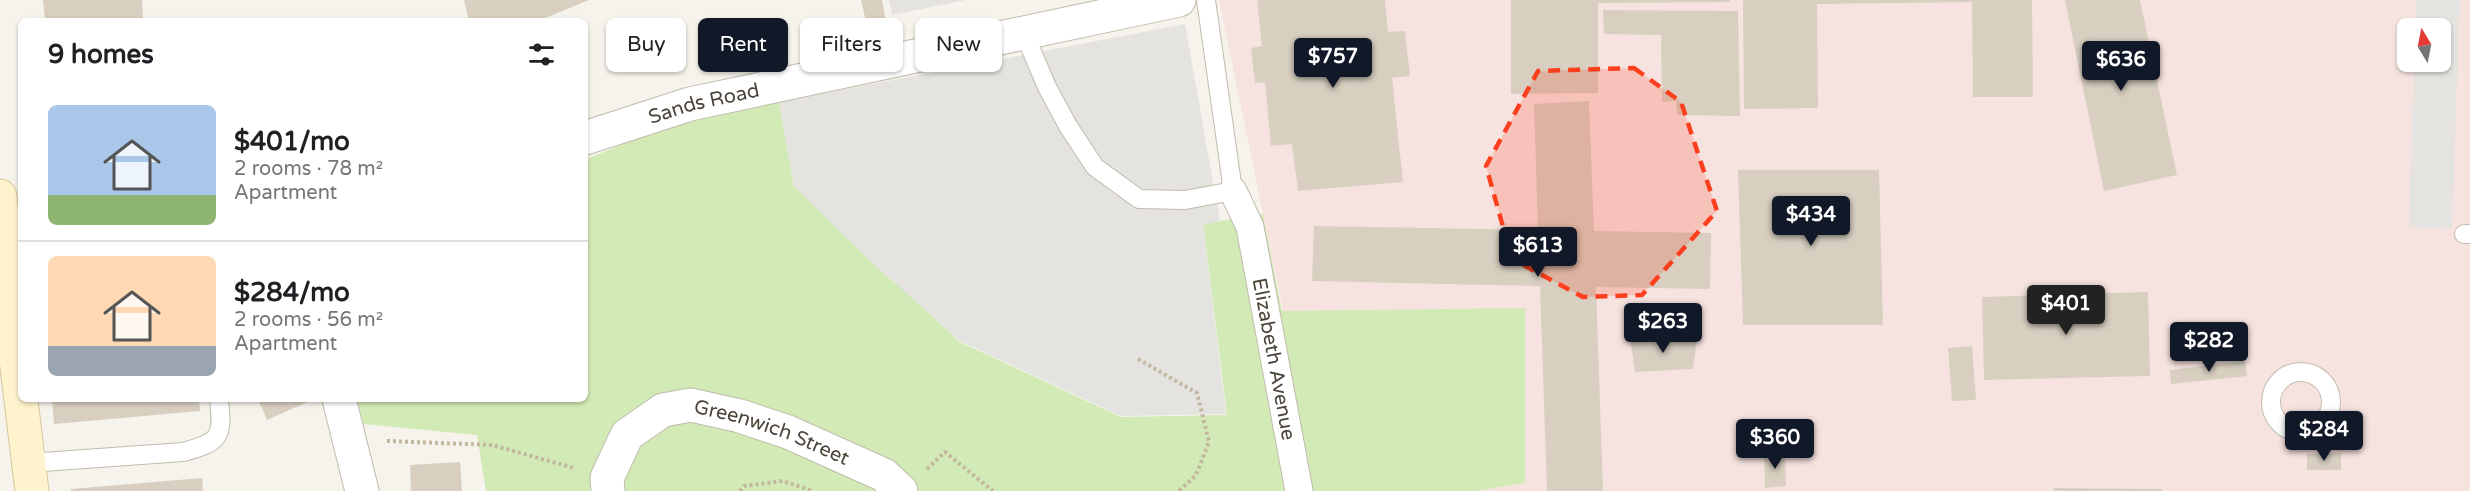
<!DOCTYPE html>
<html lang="en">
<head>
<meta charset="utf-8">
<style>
	:root { --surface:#fff; --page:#f2f2f2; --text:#202124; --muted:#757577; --line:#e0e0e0; --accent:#111827 }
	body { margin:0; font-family:"Varela Round",sans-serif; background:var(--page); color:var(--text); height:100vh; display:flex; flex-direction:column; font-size:22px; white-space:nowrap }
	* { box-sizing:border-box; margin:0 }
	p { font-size:20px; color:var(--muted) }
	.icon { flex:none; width:33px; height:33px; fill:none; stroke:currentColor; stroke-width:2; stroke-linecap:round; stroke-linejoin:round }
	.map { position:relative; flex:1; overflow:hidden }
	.sheet { position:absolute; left:18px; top:18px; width:570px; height:384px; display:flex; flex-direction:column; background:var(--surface); border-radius:9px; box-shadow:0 2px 4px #0004 }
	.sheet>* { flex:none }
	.hud { position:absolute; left:606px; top:18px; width:570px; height:54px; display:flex; gap:12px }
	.needle { width:39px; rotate:350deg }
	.controls { position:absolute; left:2397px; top:18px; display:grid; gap:12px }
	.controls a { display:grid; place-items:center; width:54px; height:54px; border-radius:9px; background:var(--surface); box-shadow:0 2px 4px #0004; font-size:30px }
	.price { position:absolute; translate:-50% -51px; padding:0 14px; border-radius:6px; background:var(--accent); color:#fff; font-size:20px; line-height:39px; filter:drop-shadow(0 2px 3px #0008) }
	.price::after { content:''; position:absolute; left:50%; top:36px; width:18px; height:14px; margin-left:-9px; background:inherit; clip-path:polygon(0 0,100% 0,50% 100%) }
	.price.current { background:#222; color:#fff }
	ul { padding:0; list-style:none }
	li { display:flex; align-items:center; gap:18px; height:150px; padding:0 30px }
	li+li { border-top:2px solid var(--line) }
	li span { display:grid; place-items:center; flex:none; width:168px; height:120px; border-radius:9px; color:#555 }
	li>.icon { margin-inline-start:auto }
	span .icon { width:72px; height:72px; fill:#fffc; stroke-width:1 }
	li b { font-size:26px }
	h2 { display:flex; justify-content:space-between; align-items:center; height:72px; padding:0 30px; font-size:26px }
	.pill { padding:0 21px; border-radius:9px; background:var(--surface); box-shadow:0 2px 4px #0004; font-size:21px; line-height:54px }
	.pill.current { background:var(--accent); color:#fff }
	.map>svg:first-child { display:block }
	.medical { fill:#f6e3e0; fill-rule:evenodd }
	.green { fill:#d2eab5 }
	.parking { fill:#e5e3e0 }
	.building { fill:#d8cfc1 }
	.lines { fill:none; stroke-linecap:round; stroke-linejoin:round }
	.service-casing { stroke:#c2bbae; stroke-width:20 }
	.pedestrian-casing { stroke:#c2bbae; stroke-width:29 }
	.minor-casing { stroke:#c2bbae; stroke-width:35 }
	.secondary-casing { stroke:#d6c79b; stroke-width:35 }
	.path { stroke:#c4b79f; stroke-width:4; stroke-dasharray:3 3; stroke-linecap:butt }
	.service { stroke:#fff; stroke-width:18 }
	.pedestrian { stroke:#fff; stroke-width:27 }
	.minor { stroke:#fff; stroke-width:33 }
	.secondary { stroke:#fff3cd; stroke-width:33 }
	.marked { fill:#fc3f1d; fill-opacity:0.2; stroke:#fc3f1d; stroke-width:4.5; stroke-dasharray:12 8; stroke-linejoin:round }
	.labels { text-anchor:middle; stroke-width:4.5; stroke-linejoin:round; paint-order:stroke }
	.street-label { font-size:20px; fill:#4b4439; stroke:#fff }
</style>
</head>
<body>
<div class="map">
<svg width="2470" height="491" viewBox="0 0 2470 491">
	<rect width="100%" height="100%" fill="#f6f3ec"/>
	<!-- medical -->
	<path class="medical" d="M1219,0H2470V491H1320ZM2408,28H2440V62H2408Z"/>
	<!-- green -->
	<path class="green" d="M779,102L794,186L960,342L1121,417L1227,415L1203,224L1263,214L1282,311L1525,308V483L1476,491H486L477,435L363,424L357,399H585V176L589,158L669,125Z"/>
	<!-- parking -->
	<g class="parking">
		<path d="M889,0H966L892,15Z"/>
		<path d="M2416,0H2460L2452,229L2409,227L2414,62H2440V28H2415Z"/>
		<path d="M1185,24L1220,221L1203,225L1226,414L1121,416L960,341L869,260L794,186L779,102Z"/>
	</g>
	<!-- building -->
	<g class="building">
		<path d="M43,0H142L143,20L45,21Z"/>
		<path d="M464,0H589L538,21H469Z"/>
		<path d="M861,0H882L886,22L867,26Z"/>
		<path d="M1257,0H1385L1388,32L1405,31L1410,76L1392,78L1403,182L1298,191L1292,144L1271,146L1265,82L1255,83L1251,48L1262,46Z"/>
		<path d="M1511,0H1730V2L1598,3V93L1511,94Z"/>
		<path d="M1743,0H2032L2033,97H1973L1972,2L1817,4L1818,108L1744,109Z"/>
		<path d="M2065,0H2140L2177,175L2104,191Z"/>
		<path d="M1603,10L1738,11L1740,116L1677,115L1676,101L1662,102L1661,35L1604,34Z"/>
		<path d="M1589,101L1594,231L1711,233L1710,289L1596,287L1603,491H1547L1540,286L1312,281L1314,226L1538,230L1534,104Z"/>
		<path d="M1738,170H1879L1883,325H1743Z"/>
		<path d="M2148,292L2150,376L1984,380L1982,297Z"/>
		<path d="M1630,337L1697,338L1693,369L1635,372Z"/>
		<path d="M1972,346L1976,400L1952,401L1948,348Z"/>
		<path d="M2245,361L2247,376L2171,384L2170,370Z"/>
		<path d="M52,399H199L200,411L54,424Z"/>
		<path d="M258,399H314L267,420Z"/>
		<path d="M1785,452L1786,486L1765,488L1764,453Z"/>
		<path d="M2341,453V470H2307V454Z"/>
		<path d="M460,462L462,491H411L410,465Z"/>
		<path d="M202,478L203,491H71V489Z"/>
		<path d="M2054,488L2162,489V491H2054Z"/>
	</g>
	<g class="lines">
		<defs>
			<g id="service">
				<path d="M1024,33L1047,87L1068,126L1095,167L1139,199L1185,200L1233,191L1206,0"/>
				<path d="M2464,234H2470"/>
				<circle cx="2301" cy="402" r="30"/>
				<path d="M29,463L183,452C221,442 223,437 219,399"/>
			</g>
			<g id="pedestrian">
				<path id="s1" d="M1233,191L1250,227L1299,491"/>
			</g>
			<g id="minor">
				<path id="s2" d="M585,138L690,104L1179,0"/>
				<path d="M339,399L362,491"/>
				<path id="s3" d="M608,491L607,478L627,435L663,410L691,405L740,416L788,432L884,475L901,491"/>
			</g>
			<path id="secondary" d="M0,196L11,318L32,491"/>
		</defs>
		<!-- service casing -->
		<use href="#service" class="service-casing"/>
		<!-- pedestrian casing -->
		<use href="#pedestrian" class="pedestrian-casing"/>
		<!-- minor casing -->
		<use href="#minor" class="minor-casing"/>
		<!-- secondary casing -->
		<use href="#secondary" class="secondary-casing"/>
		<!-- path -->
		<g class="path">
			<path d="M1138,359L1197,393L1209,442L1196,475L1179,491"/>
			<path d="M387,441L492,445L574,468"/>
			<path d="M927,469L945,452L993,491"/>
			<path d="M740,491L744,486L783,481L813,491"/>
		</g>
		<!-- service -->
		<use href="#service" class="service"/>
		<!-- pedestrian -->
		<use href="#pedestrian" class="pedestrian"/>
		<!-- minor -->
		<use href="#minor" class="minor"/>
		<!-- secondary -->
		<use href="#secondary" class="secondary"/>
	</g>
	<!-- marked area -->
	<path class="marked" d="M1634,68L1681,102L1717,211L1642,295L1583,297L1512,259L1486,166L1538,71Z"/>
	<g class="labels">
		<!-- street labels -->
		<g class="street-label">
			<text dy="7" stroke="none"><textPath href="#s2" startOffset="124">Sands Road</textPath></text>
			<text dy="7" stroke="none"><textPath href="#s1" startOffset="174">Elizabeth Avenue</textPath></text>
			<text dy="7" stroke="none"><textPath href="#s3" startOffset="218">Greenwich Street</textPath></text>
		</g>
	</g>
</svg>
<div class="controls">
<a><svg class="needle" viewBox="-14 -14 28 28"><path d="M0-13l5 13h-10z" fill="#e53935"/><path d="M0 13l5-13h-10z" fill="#757577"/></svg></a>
</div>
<b class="price" style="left:1333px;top:89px">$757</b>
<b class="price" style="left:2121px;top:92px">$636</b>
<b class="price" style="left:1811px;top:247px">$434</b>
<b class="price" style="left:1538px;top:278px">$613</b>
<b class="price current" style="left:2066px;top:336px">$401</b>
<b class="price" style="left:1663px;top:354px">$263</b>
<b class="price" style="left:2209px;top:373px">$282</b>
<b class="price" style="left:2324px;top:462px">$284</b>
<b class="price" style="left:1775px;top:470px">$360</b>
<div class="hud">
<a class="pill">Buy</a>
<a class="pill current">Rent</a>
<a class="pill">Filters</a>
<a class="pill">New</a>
</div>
<section class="sheet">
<h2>9 homes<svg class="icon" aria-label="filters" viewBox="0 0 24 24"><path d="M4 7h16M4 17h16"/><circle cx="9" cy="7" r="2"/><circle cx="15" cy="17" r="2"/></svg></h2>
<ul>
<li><span style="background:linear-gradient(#a9c7e8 75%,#8fb573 0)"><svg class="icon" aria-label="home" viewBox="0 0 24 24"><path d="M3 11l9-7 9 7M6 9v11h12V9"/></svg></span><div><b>$401/mo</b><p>2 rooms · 78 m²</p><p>Apartment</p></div></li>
<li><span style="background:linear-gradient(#ffd9b3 75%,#9aa5b1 0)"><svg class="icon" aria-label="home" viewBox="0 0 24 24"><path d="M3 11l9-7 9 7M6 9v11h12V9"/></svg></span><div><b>$284/mo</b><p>2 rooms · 56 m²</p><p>Apartment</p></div></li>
</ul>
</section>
</div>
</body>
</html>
